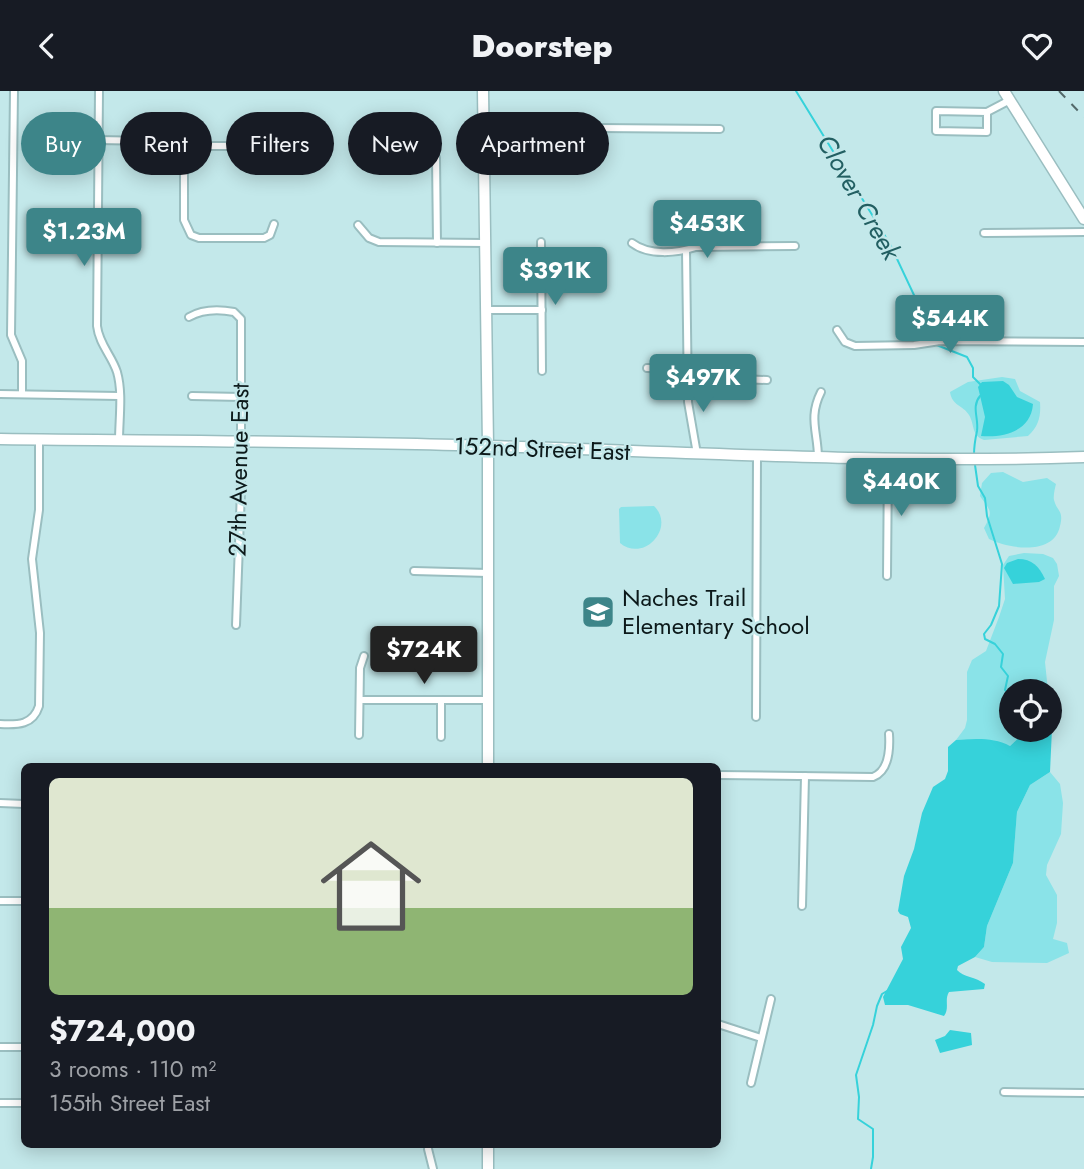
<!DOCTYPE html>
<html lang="en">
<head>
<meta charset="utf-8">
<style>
	:root { --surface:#171b24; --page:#242831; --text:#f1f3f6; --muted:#9ea1a6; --line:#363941; --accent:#3d8589 }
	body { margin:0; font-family:Jost,sans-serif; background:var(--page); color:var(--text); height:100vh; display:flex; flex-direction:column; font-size:26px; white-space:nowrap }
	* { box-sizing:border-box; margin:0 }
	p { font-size:23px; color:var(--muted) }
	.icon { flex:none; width:38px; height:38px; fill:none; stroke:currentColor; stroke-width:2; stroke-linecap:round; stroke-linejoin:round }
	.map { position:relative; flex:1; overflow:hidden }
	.sheet { position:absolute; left:21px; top:672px; width:700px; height:385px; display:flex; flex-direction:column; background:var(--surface); border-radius:10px; box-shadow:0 4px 18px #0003 }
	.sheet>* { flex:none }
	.top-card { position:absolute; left:21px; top:21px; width:700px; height:63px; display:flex; gap:14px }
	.tools { position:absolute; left:999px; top:588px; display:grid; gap:14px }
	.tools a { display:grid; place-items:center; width:63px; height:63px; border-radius:50%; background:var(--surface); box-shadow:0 4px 18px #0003; font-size:35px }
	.price { position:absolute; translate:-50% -60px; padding:0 16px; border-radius:7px; background:var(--accent); color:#fff; font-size:23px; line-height:46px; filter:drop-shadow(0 2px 4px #0008) }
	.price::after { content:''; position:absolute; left:50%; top:42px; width:21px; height:16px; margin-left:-10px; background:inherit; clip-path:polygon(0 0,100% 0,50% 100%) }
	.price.on { background:#222; color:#fff }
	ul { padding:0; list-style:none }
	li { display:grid; align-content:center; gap:14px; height:371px; padding:0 28px }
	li+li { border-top:2px solid var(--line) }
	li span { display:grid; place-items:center; height:217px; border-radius:10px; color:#555 }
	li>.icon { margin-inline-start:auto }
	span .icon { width:126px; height:126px; fill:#fffc; stroke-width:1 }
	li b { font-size:30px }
	.chip { padding:0 24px; border-radius:32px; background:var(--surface); box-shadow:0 4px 18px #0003; font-size:24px; line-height:63px }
	.chip.on { background:var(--accent); color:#fff }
	header { display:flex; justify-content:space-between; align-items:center; height:91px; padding:0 28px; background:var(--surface); font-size:32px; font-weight:800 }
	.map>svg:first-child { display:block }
	.green { fill:#8ae3e8 }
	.water { fill:#36d2da }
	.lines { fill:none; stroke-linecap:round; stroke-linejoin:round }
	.stream { stroke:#36d2da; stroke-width:2 }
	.street-casing { stroke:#9abec0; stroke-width:10 }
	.secondary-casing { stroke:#9abec0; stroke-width:13 }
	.street { stroke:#fff; stroke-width:6 }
	.secondary { stroke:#fff; stroke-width:10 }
	.rail { stroke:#53696a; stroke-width:2; stroke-dasharray:9 9; stroke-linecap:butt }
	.labels { text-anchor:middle; stroke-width:5; stroke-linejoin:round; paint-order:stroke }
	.street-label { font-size:24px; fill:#0c191a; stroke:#c3e8ea }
	.poi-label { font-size:24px; fill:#0c191a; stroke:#c3e8ea; text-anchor:start }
	.water-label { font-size:26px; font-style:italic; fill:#225f62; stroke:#c3e8ea }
</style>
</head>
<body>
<header><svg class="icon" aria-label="back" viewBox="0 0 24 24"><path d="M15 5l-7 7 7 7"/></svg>Doorstep<svg class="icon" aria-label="heart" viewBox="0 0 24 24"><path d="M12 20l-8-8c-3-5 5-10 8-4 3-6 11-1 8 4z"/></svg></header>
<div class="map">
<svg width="1084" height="1078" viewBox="0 0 1084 1078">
	<rect width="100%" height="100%" fill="#c3e8ea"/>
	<!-- green -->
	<g class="green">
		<path d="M1002,286L1015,288L1020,300L1040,311C1041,325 1039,335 1028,345L984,349C971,344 975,334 969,324C963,314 952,315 950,301L968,291Z"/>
		<path d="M1003,381L1023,391L1047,387L1056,393C1055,397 1053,405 1054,409C1057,421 1064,419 1060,435C1054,465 1009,458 989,448L984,437C994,419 990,420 980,405L982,392L991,382Z"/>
		<path d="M654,415C676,436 644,472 620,452L619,418L621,416Z"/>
		<path d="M1024,462L1043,463L1053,467L1057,473L1059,485L1054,495V529L1045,571L1048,600H1012V639H1027L1010,655L970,648L956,649L965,637L967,629V581L972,569L986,560L999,526L1005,508L1003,474L1009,465Z"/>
		<path d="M1050,681L1060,693L1063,712L1061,743L1047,774L1046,784L1057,804V832L1053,848L1067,852L1069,862L1047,872L992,871L975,866L984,856L987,835L1013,772L1017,721L1030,694Z"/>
	</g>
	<!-- water -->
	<g class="water">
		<path d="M1003,290L1009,294L1017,306L1033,313C1031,340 1004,347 981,345L985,326L978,296L982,291Z"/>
		<path d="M1018,468C1032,468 1039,475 1045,488L1039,491L1013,493L1004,477L1007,472Z"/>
		<path d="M1050,636L1052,638L1050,681L1030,694L1017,721L1013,772L987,835L984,856L975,866L958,875L957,879C963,886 976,886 985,893L984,898L949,901C944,909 950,917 944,925L908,914H885L883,906L903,868L901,856L911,837L908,826L900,823L898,820L904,785L914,758L922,722L933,696L945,688L948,680V656L956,649C975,648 993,646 1010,655L1027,639H1050Z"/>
		<path d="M950,939L971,942L972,954L940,962L935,949L945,945Z"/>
	</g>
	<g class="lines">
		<!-- stream -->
		<g class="stream">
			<path d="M796,0L890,153L921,219L934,253L967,266L973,277V286L981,294"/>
			<path d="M974,364C974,354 975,349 977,340C979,327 971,316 980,305"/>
			<path d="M975,374L978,395L985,407L987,425L1002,473L999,515L991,534L984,543L985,548L995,553L1003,563L1001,576L1008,585L1005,599L1012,605"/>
			<path d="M871,1078L873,1066V1038L858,1028L859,1006L856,984L873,934L877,915L882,903L887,900"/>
		</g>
		<defs>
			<g id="street">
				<path d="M14,0L11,244L22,270V303"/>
				<path d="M99,0L97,235C99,253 112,265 117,281C123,302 119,328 119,350"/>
				<path d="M987,21V41L936,40V20L987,21L1010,9"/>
				<path d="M484,36L720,38"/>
				<path d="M98,49L152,50L184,55H275"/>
				<path d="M184,55V129L191,144L199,147H264L270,144L274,133"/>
				<path d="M358,58L419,53C428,54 433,58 436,67L437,152"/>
				<path d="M358,134L369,147L379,151L485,152"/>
				<path d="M984,142L1084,141"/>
				<path d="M541,151L542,280"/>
				<path d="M632,152C649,165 677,162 696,156L795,155"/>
				<path d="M686,160L688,311L697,363"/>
				<path d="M486,219H542"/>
				<path d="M189,226C203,218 218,218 234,221L241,228V399L236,534"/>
				<path d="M837,239L845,251L855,255L914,254L940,250L1084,251"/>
				<path d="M647,277L687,278"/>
				<path d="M688,286L767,289"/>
				<path d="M0,303L119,305"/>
				<path d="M192,305L242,306"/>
				<path d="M818,367C818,341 808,327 821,301"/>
				<path d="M414,480L488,482"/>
				<path d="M887,485L888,368"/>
				<path d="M360,609H488"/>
				<path d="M441,609V646"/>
				<path d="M756,626L757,365"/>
				<path d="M0,633C18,634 33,634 39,615L40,542L32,468L39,419V349"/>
				<path d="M359,644L360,577L364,565"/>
				<path d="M718,684L873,686C889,680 890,659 889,643"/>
				<path d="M0,712L24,713"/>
				<path d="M0,810H24"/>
				<path d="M802,815L805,685"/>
				<path d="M718,933L761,947"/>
				<path d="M0,956H24"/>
				<path d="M751,992L771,908"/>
				<path d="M1004,1001L1084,1002"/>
				<path d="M0,1012H24"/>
				<path d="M428,1058L433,1078"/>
			</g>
			<g id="secondary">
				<path d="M483,0L488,355V676"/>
				<path d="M1004,0L1084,128"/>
				<path d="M0,348C163,350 327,350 490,355C688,361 886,373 1084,366"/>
				<path d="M488,1078V1054"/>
			</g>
		</defs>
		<!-- street casing -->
		<use href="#street" class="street-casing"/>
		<!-- secondary casing -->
		<use href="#secondary" class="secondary-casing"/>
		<!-- street -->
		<use href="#street" class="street"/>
		<!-- secondary -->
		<use href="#secondary" class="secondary"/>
		<!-- rail -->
		<path class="rail" d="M1059,0L1084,26"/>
	</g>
	<!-- icons -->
	<defs>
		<symbol id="school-square" viewBox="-11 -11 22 22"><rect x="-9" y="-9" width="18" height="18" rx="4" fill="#3d8589" stroke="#c3e8ea"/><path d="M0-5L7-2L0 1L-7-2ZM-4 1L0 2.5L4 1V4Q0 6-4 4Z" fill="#fff"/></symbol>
	</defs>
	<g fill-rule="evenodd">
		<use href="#school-square" x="579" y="502" width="38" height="38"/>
	</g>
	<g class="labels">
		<!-- street labels -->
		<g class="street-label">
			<text transform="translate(542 358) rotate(2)" y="8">152nd Street East</text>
			<text transform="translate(239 379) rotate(-89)" y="8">27th Avenue East</text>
		</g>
		<!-- poi labels -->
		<g class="poi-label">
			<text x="622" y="515">Naches Trail<tspan x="622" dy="28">Elementary School</tspan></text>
		</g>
		<!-- water labels -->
		<g class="water-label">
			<text transform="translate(859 106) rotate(60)" y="9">Clover Creek</text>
		</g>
	</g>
</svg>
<div class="tools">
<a><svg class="icon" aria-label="locate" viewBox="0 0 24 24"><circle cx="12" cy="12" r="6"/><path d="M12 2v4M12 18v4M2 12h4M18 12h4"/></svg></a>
</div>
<b class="price" style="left:707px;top:169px">$453K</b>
<b class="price" style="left:84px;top:177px">$1.23M</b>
<b class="price" style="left:555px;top:216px">$391K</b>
<b class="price" style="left:950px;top:264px">$544K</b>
<b class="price" style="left:703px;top:323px">$497K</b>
<b class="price" style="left:901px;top:427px">$440K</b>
<b class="price on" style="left:424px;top:595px">$724K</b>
<div class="top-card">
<a class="chip on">Buy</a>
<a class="chip">Rent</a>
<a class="chip">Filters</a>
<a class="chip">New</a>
<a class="chip">Apartment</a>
</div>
<section class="sheet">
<ul>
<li><span style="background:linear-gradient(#dfe7d0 60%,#8fb573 0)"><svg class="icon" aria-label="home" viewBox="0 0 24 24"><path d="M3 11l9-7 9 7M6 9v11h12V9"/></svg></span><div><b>$724,000</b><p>3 rooms · 110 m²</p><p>155th Street East</p></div></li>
</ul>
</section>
</div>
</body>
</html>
